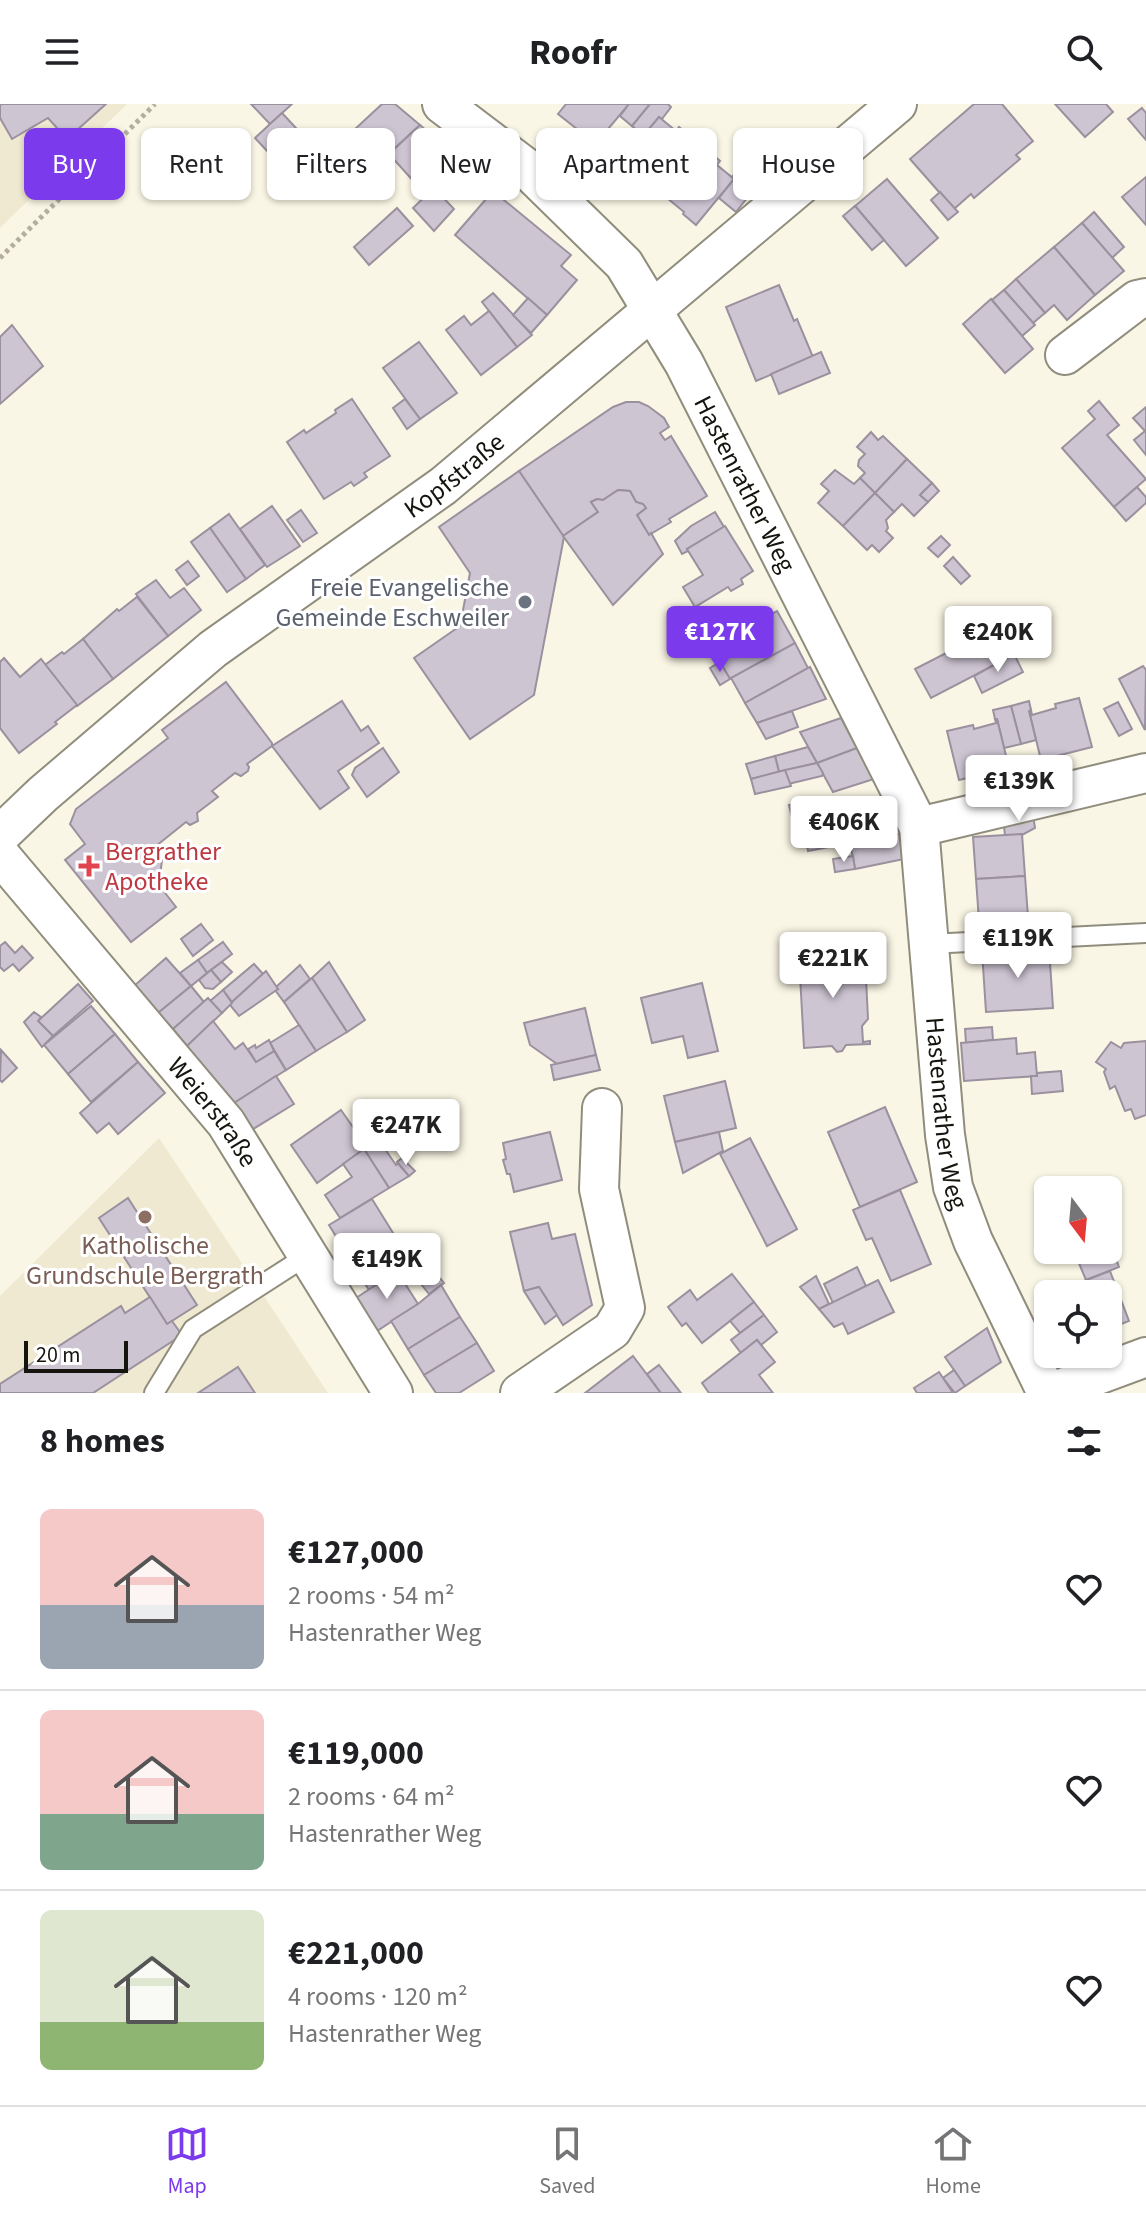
<!DOCTYPE html>
<html lang="en">
<head>
<meta charset="utf-8">
<style>
	:root { --surface:#fff; --page:#f2f2f2; --text:#202124; --muted:#757577; --line:#e0e0e0; --accent:#7c3aed }
	body { margin:0; font-family:"Source Sans 3",sans-serif; background:var(--page); color:var(--text); height:100vh; display:flex; flex-direction:column; font-size:30px; white-space:nowrap }
	* { box-sizing:border-box; margin:0 }
	p { font-size:26px; color:var(--muted) }
	.icon { flex:none; width:44px; height:44px; fill:none; stroke:currentColor; stroke-width:2; stroke-linecap:round; stroke-linejoin:round }
	.map { position:relative; height:1289px; overflow:hidden }
	.sheet { display:flex; flex-direction:column; background:var(--surface); flex:1 }
	.sheet>* { flex:none }
	.guide { position:absolute; left:24px; top:24px; width:1098px; height:72px; display:flex; gap:16px }
	.needle { width:52px; rotate:164deg }
	.buttons { position:absolute; left:1034px; top:1072px; display:grid; gap:16px }
	.buttons a { display:grid; place-items:center; width:88px; height:88px; border-radius:12px; background:var(--surface); box-shadow:0 2px 6px #0004; font-size:40px }
	.scale { position:absolute; left:24px; bottom:20px; width:104px; box-sizing:border-box; padding-left:8px; border:4px solid #15140e; border-top:0; font-size:22px; line-height:28px; white-space:nowrap; color:#15140e; -webkit-text-stroke:6px #fff; paint-order:stroke }
	.price { position:absolute; translate:-50% -68px; padding:0 18px; border-radius:8px; background:#fff; color:#222; font-size:26px; line-height:52px; filter:drop-shadow(0 2px 4px #0008) }
	.price::after { content:''; position:absolute; left:50%; top:48px; width:24px; height:18px; margin-left:-12px; background:inherit; clip-path:polygon(0 0,100% 0,50% 100%) }
	.price.active { background:var(--accent); color:#fff }
	ul { padding:0; list-style:none }
	li { display:flex; align-items:center; gap:24px; height:200px; padding:0 40px }
	li+li { border-top:2px solid var(--line) }
	li span { display:grid; place-items:center; flex:none; width:224px; height:160px; border-radius:12px; color:#555 }
	li>.icon { margin-inline-start:auto }
	span .icon { width:96px; height:96px; fill:#fffc; stroke-width:1 }
	li b { font-size:34px }
	h2 { display:flex; justify-content:space-between; align-items:center; height:96px; padding:0 40px; font-size:34px }
	.chip { padding:0 28px; border-radius:12px; background:var(--surface); box-shadow:0 2px 6px #0004; font-size:28px; line-height:72px }
	.chip.active { background:var(--accent); color:#fff }
	header { display:flex; justify-content:space-between; align-items:center; height:104px; padding:0 40px; background:var(--surface); font-size:36px; font-weight:700 }
	.tabs { display:flex; justify-content:space-around; align-items:center; height:112px; border-top:2px solid var(--line); background:var(--surface); font-size:22px; color:var(--muted) }
	.tabs a { display:grid; justify-items:center; gap:4px }
	.tabs .active { color:var(--accent) }
	.map>svg:first-child { display:block }
	.built { fill:#f0e9d1 }
	.building { fill:#cec5d3; stroke:#9a919f; stroke-width:2 }
	.lines { fill:none; stroke-linecap:round; stroke-linejoin:round }
	.lane-casing { stroke:#918d7d; stroke-width:22 }
	.street-casing { stroke:#918d7d; stroke-width:42 }
	.path { stroke:#b2afa2; stroke-width:5; stroke-dasharray:4 4; stroke-linecap:butt }
	.lane { stroke:#fff; stroke-width:18 }
	.street { stroke:#fff; stroke-width:38 }
	.worship-dot { fill:#6b7280; stroke:#fff; stroke-width:3 }
	.health-dot { fill:#e0444e; stroke:#fff; stroke-width:3 }
	.education-dot { fill:#8d6e63; stroke:#fff; stroke-width:3 }
	.labels { text-anchor:middle; stroke-width:6; stroke-linejoin:round; paint-order:stroke }
	.street-label { font-size:26px; fill:#15140e; stroke:#fff }
	.worship-label { font-size:26px; fill:#5b616d; stroke:#fff; text-anchor:end }
	.health-label { font-size:26px; fill:#be3a42; stroke:#fff; text-anchor:start }
	.education-label { font-size:26px; fill:#785e54; stroke:#fff }
</style>
</head>
<body>
<header><svg class="icon" aria-label="menu" viewBox="0 0 24 24"><path d="M4 6h16M4 12h16M4 18h16"/></svg>Roofr<svg class="icon" aria-label="search" viewBox="0 0 24 24"><circle cx="10" cy="10" r="6"/><path d="M15 15l6 6"/></svg></header>
<div class="map">
<svg width="1146" height="1289" viewBox="0 0 1146 1289">
	<rect width="100%" height="100%" fill="#faf6e5"/>
	<!-- built -->
	<g class="built">
		<path d="M0,0H127L0,124Z"/>
		<path d="M159,1034L328,1289H0V1192Z"/>
	</g>
	<!-- building -->
	<g class="building">
		<path d="M2,0H106L67,35L48,14L12,35L0,14V1Z"/>
		<path d="M251,0H292L270,20Z"/>
		<path d="M382,0H395L420,21L384,54L368,37L363,42L364,44L340,66L326,52Z"/>
		<path d="M566,0H629L593,43L580,32L582,29L558,10Z"/>
		<path d="M629,0H650L632,22L620,12Z"/>
		<path d="M650,0H668L671,3L662,15L659,13L644,32L632,22Z"/>
		<path d="M974,0H1002L1033,37L1016,51L1020,55L974,94L971,90L954,105L910,55Z"/>
		<path d="M1055,0H1106L1113,8L1085,33Z"/>
		<path d="M1142,4L1146,9V36L1128,15Z"/>
		<path d="M282,9L296,24L269,49L255,34Z"/>
		<path d="M659,13L676,27L679,23L700,40L660,88L621,58Z"/>
		<path d="M420,21L462,58L426,91L389,50Z"/>
		<path d="M700,40L720,57L717,61L734,75L696,121L683,110L684,108L660,88Z"/>
		<path d="M379,59L389,69L377,81L367,71Z"/>
		<path d="M740,64L758,80L736,108L719,94L734,75L732,73Z"/>
		<path d="M367,71L377,81L373,84L370,81L366,84L359,78Z"/>
		<path d="M1146,73V121L1122,93Z"/>
		<path d="M887,75L938,134L906,162L855,102Z"/>
		<path d="M434,84L454,105L434,127L413,104Z"/>
		<path d="M493,87L571,151L561,162L577,176L547,211L455,131Z"/>
		<path d="M940,88L958,108L948,116L931,96Z"/>
		<path d="M855,102L884,136L872,146L843,112Z"/>
		<path d="M397,104L413,122L369,161L354,143Z"/>
		<path d="M1094,108L1124,143L1112,154L1082,119Z"/>
		<path d="M1082,119L1124,167L1095,191L1054,143Z"/>
		<path d="M1054,143L1095,191L1067,216L1054,201L1045,209L1016,175Z"/>
		<path d="M1016,175L1045,209L1033,219L1004,186Z"/>
		<path d="M779,181L794,217L797,215L813,253L756,277L726,203Z"/>
		<path d="M1004,186L1035,221L1022,232L992,196Z"/>
		<path d="M493,189L532,231L517,243L482,198Z"/>
		<path d="M528,194L547,211L531,229L513,211Z"/>
		<path d="M991,195L1033,245L1005,269L963,220Z"/>
		<path d="M489,207L517,243L481,271L446,226L464,212L471,221Z"/>
		<path d="M12,221L43,262L0,300V233Z"/>
		<path d="M419,238L457,289L420,315L383,264Z"/>
		<path d="M821,248L830,269L779,290L771,270Z"/>
		<path d="M352,295L390,352L364,369L367,373L354,382L351,378L324,395L287,338L304,326L306,329L336,309L335,306Z"/>
		<path d="M405,295L420,315L407,325L393,304Z"/>
		<path d="M1099,297L1119,321L1107,331L1146,375L1114,403L1062,344L1095,315L1088,307Z"/>
		<path d="M626,298H639L648,302L664,314L669,323L660,329L665,336L671,332L707,392L669,415L671,418L649,431L637,411L646,404L643,400L636,398L630,387L618,386L603,396L597,395L591,398L598,408L563,432L519,367L613,303Z"/>
		<path d="M1146,303V351L1134,336L1145,327L1133,314Z"/>
		<path d="M871,328L878,336L883,332L907,355L875,389L860,374L865,369L858,362L859,356L865,350L857,343Z"/>
		<path d="M907,355L932,379L920,391L928,398L914,412L902,400L894,408L875,389Z"/>
		<path d="M835,366L854,380L860,374L875,389L843,422L818,399L829,387L821,380Z"/>
		<path d="M519,367L564,433L534,591L470,635L414,554L460,522L470,469L439,423Z"/>
		<path d="M932,379L939,387L928,398L920,391Z"/>
		<path d="M1137,383L1146,393V399L1126,417L1114,403Z"/>
		<path d="M618,386L630,387L636,398L643,400L646,404L637,411L649,431L651,429L663,450L613,501L563,432L598,408L591,398L597,395L603,396Z"/>
		<path d="M875,389L894,408L886,416L888,424L886,427L893,434L879,448L872,441L867,446L843,422Z"/>
		<path d="M272,402L300,442L267,463L240,425Z"/>
		<path d="M301,406L317,429L303,438L287,416Z"/>
		<path d="M715,408L724,423L687,445L688,447L682,450L675,437L691,422Z"/>
		<path d="M229,410L265,461L246,475L210,424Z"/>
		<path d="M725,422L753,467L741,475L743,480L731,487L728,483L695,503L683,483L703,471L687,445Z"/>
		<path d="M210,424L246,475L227,488L191,438Z"/>
		<path d="M941,432L950,441L938,453L928,444Z"/>
		<path d="M953,453L970,472L961,480L944,462Z"/>
		<path d="M188,457L199,472L187,481L176,466Z"/>
		<path d="M156,476L170,494L184,484L201,506L168,532L136,490Z"/>
		<path d="M137,493L168,532L113,575L83,535L117,505L119,507Z"/>
		<path d="M777,507L795,539L730,575L720,558L738,547L741,552L746,548L736,530Z"/>
		<path d="M989,527L1004,556L931,594L915,565Z"/>
		<path d="M83,535L113,575L77,602L45,561L62,548L64,550Z"/>
		<path d="M795,539L808,564L745,599L731,574Z"/>
		<path d="M1014,550L1023,568L982,589L974,572Z"/>
		<path d="M4,554L20,573L41,555L77,601L55,618L57,620L19,649L0,624V558Z"/>
		<path d="M720,558L730,575L720,581L710,564Z"/>
		<path d="M1143,562L1146,566L1145,626L1119,575Z"/>
		<path d="M810,563L826,595L757,619L745,599Z"/>
		<path d="M226,578L272,639V642L247,660L249,663L248,667L241,672L235,669L212,687L218,693L197,709L198,717L190,721L186,718L156,742L154,754L162,756L159,781L176,803L131,838L65,756L85,740L70,720L76,705L168,634L162,626Z"/>
		<path d="M1079,594L1092,643L1041,656L1029,607L1031,606L1032,611L1056,604L1055,600Z"/>
		<path d="M342,597L361,627L368,622L379,639L338,667L349,684L320,705L272,642Z"/>
		<path d="M1029,597L1031,606L1029,607L1036,636L1021,640L1011,602Z"/>
		<path d="M1118,598L1132,625L1119,632L1104,605Z"/>
		<path d="M1011,602L1021,640L1004,644L997,615H995L993,606Z"/>
		<path d="M792,607L798,623L766,635L757,619Z"/>
		<path d="M841,614L857,644L817,659L800,628Z"/>
		<path d="M995,615H997L1009,664L959,676L947,627L973,621L974,625L996,619Z"/>
		<path d="M808,643L817,659L779,668L775,652Z"/>
		<path d="M383,644L399,668L367,693L352,671L355,664Z"/>
		<path d="M857,644L874,675L833,688L817,659Z"/>
		<path d="M775,652L779,668L751,675L746,660Z"/>
		<path d="M817,659L823,669L822,672L788,680L785,666Z"/>
		<path d="M785,666L791,682L755,690L751,675Z"/>
		<path d="M819,695L821,711L793,717L789,701Z"/>
		<path d="M873,701L880,733L808,747L802,714Z"/>
		<path d="M1032,705L1035,724L1022,731H1005L1003,714Z"/>
		<path d="M900,730L904,755L855,765L850,739Z"/>
		<path d="M1022,730L1025,772L976,775L973,733Z"/>
		<path d="M853,752L855,765L835,768L833,755Z"/>
		<path d="M1025,772L1028,813L979,817L976,775Z"/>
		<path d="M1050,811L1051,827L1016,830L1015,814Z"/>
		<path d="M201,820L213,836L193,852L181,835Z"/>
		<path d="M5,838L15,849L22,842L33,854L19,867L13,860L4,867L0,863V842Z"/>
		<path d="M223,838L232,850L207,869L198,856Z"/>
		<path d="M1049,843L1053,904L986,908L982,847Z"/>
		<path d="M831,845H838L843,850L865,849V852H859L860,868L866,874L868,915L862,922L863,938L870,937V940L846,941L842,947L837,948L832,942L804,944L799,853L827,851Z"/>
		<path d="M166,854L191,882L158,909L134,882Z"/>
		<path d="M198,856L207,869L191,882L180,869Z"/>
		<path d="M222,858L232,868L221,878L211,866Z"/>
		<path d="M329,858L365,916L347,928L312,874Z"/>
		<path d="M254,860L263,870L232,898L223,886Z"/>
		<path d="M300,861L310,875L284,898L275,886L278,885L276,883Z"/>
		<path d="M211,866L221,878L213,885L205,884L199,876Z"/>
		<path d="M266,867L278,885L239,912L230,901L232,898Z"/>
		<path d="M312,874L347,928L316,947L284,898Z"/>
		<path d="M702,879L718,947L688,954L683,932L652,939L641,894Z"/>
		<path d="M78,880L93,897L53,932L38,917Z"/>
		<path d="M191,882L204,898L173,925L158,909Z"/>
		<path d="M223,886L232,899L222,909L210,897Z"/>
		<path d="M208,894L222,909L187,942L173,925Z"/>
		<path d="M91,902L115,930L68,970L44,941Z"/>
		<path d="M585,904L596,951L557,960L530,941L524,919Z"/>
		<path d="M34,908L41,913L38,917L53,932L42,943L24,918Z"/>
		<path d="M213,917L235,945L243,939L256,958L274,947L286,966L231,1001L187,942Z"/>
		<path d="M299,921L316,947L286,966L270,939Z"/>
		<path d="M992,923L993,936L966,939L965,925Z"/>
		<path d="M115,930L138,958L91,998L68,970Z"/>
		<path d="M1016,934L1017,950L1035,948L1037,972L964,977L961,939Z"/>
		<path d="M269,936L274,947L256,958L248,945L255,941L256,944Z"/>
		<path d="M1146,937V1011L1135,1015L1131,1005L1125,1007L1115,982L1110,985L1104,968L1106,965L1096,958L1111,938L1121,944L1124,939Z"/>
		<path d="M1,946L17,964L2,978L0,976Z"/>
		<path d="M596,951L600,966L554,976L551,961Z"/>
		<path d="M138,958L165,989L118,1030L109,1019L97,1029L80,1009Z"/>
		<path d="M1061,967L1063,987L1032,990L1031,972H1037V969Z"/>
		<path d="M276,972L294,1000L250,1027L231,1001Z"/>
		<path d="M725,977L736,1024L675,1038L664,992Z"/>
		<path d="M885,1003L917,1078L860,1103L828,1028Z"/>
		<path d="M341,1006L367,1043L317,1079L291,1041Z"/>
		<path d="M550,1028L562,1076L514,1088L510,1070H507L503,1056L506,1055L503,1039Z"/>
		<path d="M719,1028L723,1047L683,1069L675,1038Z"/>
		<path d="M750,1034L797,1125L767,1142L720,1050Z"/>
		<path d="M378,1035L396,1061L398,1059L409,1072L389,1084L364,1045Z"/>
		<path d="M364,1045L389,1084L340,1114L325,1091L352,1073L343,1060Z"/>
		<path d="M402,1054L415,1067L409,1072L397,1058Z"/>
		<path d="M900,1086L931,1160L891,1177L872,1134L866,1136L853,1106Z"/>
		<path d="M128,1094L197,1201L167,1220L99,1114Z"/>
		<path d="M372,1095L411,1158L369,1186L329,1121Z"/>
		<path d="M548,1119L552,1135L575,1130L592,1201L563,1221L539,1183L524,1187L510,1128Z"/>
		<path d="M1112,1144L1119,1163L1086,1176L1078,1157Z"/>
		<path d="M857,1163L866,1182L833,1199L824,1180Z"/>
		<path d="M432,1164L444,1179L429,1190L417,1175Z"/>
		<path d="M397,1167L418,1200L377,1227L356,1194Z"/>
		<path d="M1110,1167L1129,1217L1108,1225V1190H1061L1060,1186Z"/>
		<path d="M732,1170L754,1198L702,1239L686,1219L682,1222L668,1203L690,1186L697,1196Z"/>
		<path d="M816,1172L829,1200L819,1205L800,1183Z"/>
		<path d="M878,1176L894,1208L848,1230L843,1219L834,1223L819,1205Z"/>
		<path d="M441,1181L460,1213L408,1245L391,1217L418,1200Z"/>
		<path d="M539,1183L557,1211L545,1220L524,1187Z"/>
		<path d="M150,1193L167,1220L172,1217L182,1231L93,1289H0V1280L121,1202L125,1209Z"/>
		<path d="M754,1198L764,1211L740,1229L730,1217Z"/>
		<path d="M764,1211L777,1228L761,1241L757,1236L741,1249L731,1236Z"/>
		<path d="M460,1213L477,1239L424,1271L408,1245Z"/>
		<path d="M987,1224L1001,1258L965,1282L945,1253Z"/>
		<path d="M757,1236L775,1258L759,1271L773,1289H709L702,1279Z"/>
		<path d="M477,1239L494,1267L459,1289H436L424,1271Z"/>
		<path d="M633,1252L661,1289H585Z"/>
		<path d="M659,1261L681,1289H661L647,1270Z"/>
		<path d="M238,1263L255,1289H198Z"/>
		<path d="M954,1266L965,1282L955,1289L943,1274Z"/>
		<path d="M939,1268L953,1289H917L914,1284Z"/>
	</g>
	<g class="lines">
		<defs>
			<g id="lane">
				<path d="M929,840L1146,829"/>
				<path d="M154,1289L193,1225L308,1151"/>
			</g>
			<g id="street">
				<path id="s1" d="M442,0L525,63L624,160L684,259L919,723L945,1031L953,1083L973,1137L1047,1289"/>
				<path d="M1065,251L1137,196L1146,194"/>
				<path d="M919,723L1146,669"/>
				<path id="s2" d="M0,731L43,690L213,545L443,382L897,0"/>
				<path id="s3" d="M0,751L226,1019L393,1289"/>
				<path d="M520,1289L612,1226L625,1204L599,1085L602,1004"/>
				<path d="M1049,1289L1146,1253"/>
			</g>
		</defs>
		<!-- lane casing -->
		<use href="#lane" class="lane-casing"/>
		<!-- street casing -->
		<use href="#street" class="street-casing"/>
		<!-- path -->
		<path class="path" d="M0,154L155,0"/>
		<!-- lane -->
		<use href="#lane" class="lane"/>
		<!-- street -->
		<use href="#street" class="street"/>
	</g>
	<!-- markers -->
	<circle class="worship-dot" cx="525" cy="498" r="8"/>
	<path class="health-dot" d="M85 750h8v8h8v8h-8v8h-8v-8h-8v-8h8z"/>
	<circle class="education-dot" cx="145" cy="1113" r="8"/>
	<g class="labels">
		<!-- street labels -->
		<g class="street-label">
			<text dy="9" stroke="none"><textPath href="#s2" startOffset="580">Kopfstraße</textPath></text>
			<text dy="9" stroke="none"><textPath href="#s1" startOffset="494">Hastenrather Weg</textPath></text>
			<text dy="9" stroke="none"><textPath href="#s1" startOffset="1166">Hastenrather Weg</textPath></text>
			<text dy="9" stroke="none"><textPath href="#s3" startOffset="334">Weierstraße</textPath></text>
		</g>
		<!-- worship labels -->
		<g class="worship-label">
			<text x="509" y="492">Freie Evangelische<tspan x="509" dy="30">Gemeinde Eschweiler</tspan></text>
		</g>
		<!-- health labels -->
		<g class="health-label">
			<text x="105" y="756">Bergrather<tspan x="105" dy="30">Apotheke</tspan></text>
		</g>
		<!-- education labels -->
		<g class="education-label">
			<text x="145" y="1150">Katholische<tspan x="145" dy="30">Grundschule Bergrath</tspan></text>
		</g>
	</g>
</svg>
<div class="buttons">
<a><svg class="needle" viewBox="-14 -14 28 28"><path d="M0-13l5 13h-10z" fill="#e53935"/><path d="M0 13l5-13h-10z" fill="#757577"/></svg></a>
<a><svg class="icon" aria-label="locate" viewBox="0 0 24 24"><circle cx="12" cy="12" r="6"/><path d="M12 2v4M12 18v4M2 12h4M18 12h4"/></svg></a>
</div>
<div class="scale">20 m</div>
<b class="price active" style="left:720px;top:570px">€127K</b>
<b class="price" style="left:998px;top:570px">€240K</b>
<b class="price" style="left:1019px;top:719px">€139K</b>
<b class="price" style="left:844px;top:760px">€406K</b>
<b class="price" style="left:1018px;top:876px">€119K</b>
<b class="price" style="left:833px;top:896px">€221K</b>
<b class="price" style="left:406px;top:1063px">€247K</b>
<b class="price" style="left:387px;top:1197px">€149K</b>
<div class="guide">
<a class="chip active">Buy</a>
<a class="chip">Rent</a>
<a class="chip">Filters</a>
<a class="chip">New</a>
<a class="chip">Apartment</a>
<a class="chip">House</a>
</div>
</div>
<section class="sheet">
<h2>8 homes<svg class="icon" aria-label="filters" viewBox="0 0 24 24"><path d="M4 7h16M4 17h16"/><circle cx="9" cy="7" r="2"/><circle cx="15" cy="17" r="2"/></svg></h2>
<ul>
<li><span style="background:linear-gradient(#f6c9c9 60%,#9aa5b1 0)"><svg class="icon" aria-label="home" viewBox="0 0 24 24"><path d="M3 11l9-7 9 7M6 9v11h12V9"/></svg></span><div><b>€127,000</b><p>2 rooms · 54 m²</p><p>Hastenrather Weg</p></div><svg class="icon" aria-label="heart" viewBox="0 0 24 24"><path d="M12 20l-8-8c-3-5 5-10 8-4 3-6 11-1 8 4z"/></svg></li>
<li><span style="background:linear-gradient(#f6c9c9 65%,#7fa58c 0)"><svg class="icon" aria-label="home" viewBox="0 0 24 24"><path d="M3 11l9-7 9 7M6 9v11h12V9"/></svg></span><div><b>€119,000</b><p>2 rooms · 64 m²</p><p>Hastenrather Weg</p></div><svg class="icon" aria-label="heart" viewBox="0 0 24 24"><path d="M12 20l-8-8c-3-5 5-10 8-4 3-6 11-1 8 4z"/></svg></li>
<li><span style="background:linear-gradient(#dfe7d0 70%,#8fb573 0)"><svg class="icon" aria-label="home" viewBox="0 0 24 24"><path d="M3 11l9-7 9 7M6 9v11h12V9"/></svg></span><div><b>€221,000</b><p>4 rooms · 120 m²</p><p>Hastenrather Weg</p></div><svg class="icon" aria-label="heart" viewBox="0 0 24 24"><path d="M12 20l-8-8c-3-5 5-10 8-4 3-6 11-1 8 4z"/></svg></li>
</ul>
</section>
<nav class="tabs">
<a class="active"><svg class="icon" aria-label="map" viewBox="0 0 24 24"><path d="M3 6l6-2 6 2 6-2v14l-6 2-6-2-6 2zM9 4v14M15 6v14"/></svg>Map</a>
<a><svg class="icon" aria-label="saved" viewBox="0 0 24 24"><path d="M7 4h10v16l-5-4-5 4z"/></svg>Saved</a>
<a><svg class="icon" aria-label="home" viewBox="0 0 24 24"><path d="M3 11l9-7 9 7M6 9v11h12V9"/></svg>Home</a>
</nav>
</body>
</html>
